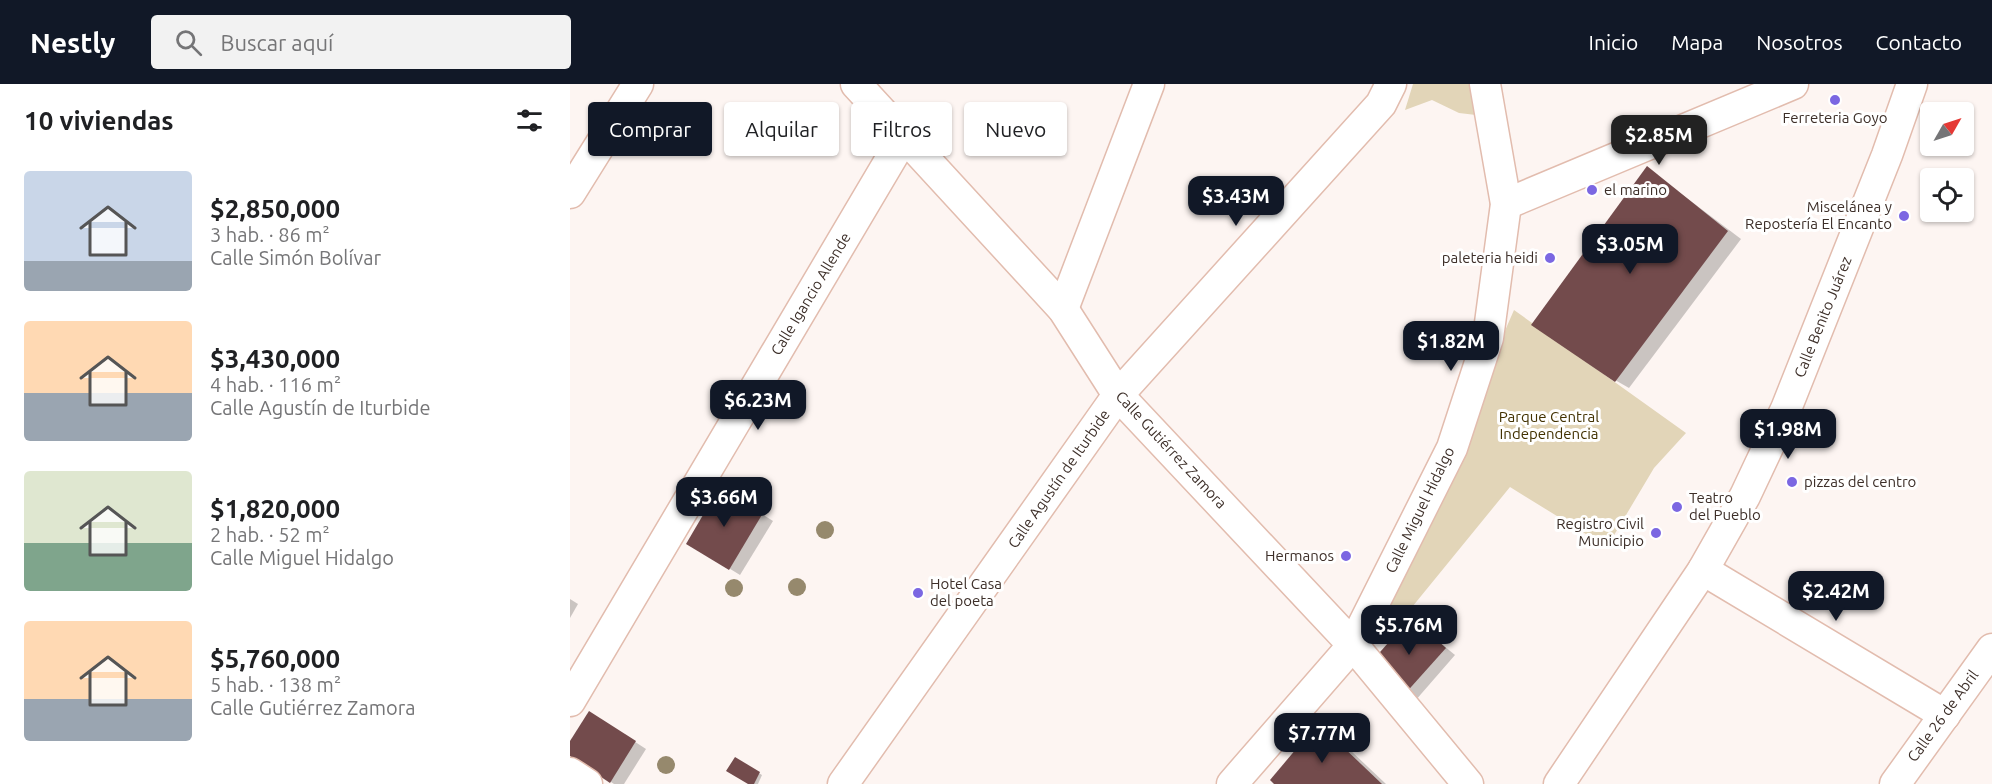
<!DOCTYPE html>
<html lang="es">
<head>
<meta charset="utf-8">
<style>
	:root { --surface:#fff; --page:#f2f2f2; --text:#202124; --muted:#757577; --accent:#111827 }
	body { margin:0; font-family:Ubuntu,sans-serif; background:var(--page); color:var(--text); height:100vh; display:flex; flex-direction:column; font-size:22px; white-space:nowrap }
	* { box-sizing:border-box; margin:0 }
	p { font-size:20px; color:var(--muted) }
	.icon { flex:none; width:33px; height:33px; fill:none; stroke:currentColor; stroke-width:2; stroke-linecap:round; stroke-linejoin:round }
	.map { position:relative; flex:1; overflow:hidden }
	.drawer { display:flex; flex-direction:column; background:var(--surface); width:570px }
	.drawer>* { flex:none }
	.banner { position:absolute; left:18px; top:18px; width:570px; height:54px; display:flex; gap:12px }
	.needle { width:39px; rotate:51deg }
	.tools { position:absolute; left:1350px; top:18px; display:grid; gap:12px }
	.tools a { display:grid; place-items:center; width:54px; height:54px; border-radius:6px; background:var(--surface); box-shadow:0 2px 4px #0004; font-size:30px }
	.price { position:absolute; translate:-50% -51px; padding:0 14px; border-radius:12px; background:var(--accent); color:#fff; font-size:20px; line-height:39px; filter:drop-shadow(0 2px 3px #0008) }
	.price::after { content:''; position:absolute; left:50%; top:36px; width:18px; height:14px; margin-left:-9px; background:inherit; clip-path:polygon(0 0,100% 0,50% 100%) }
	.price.active { background:#222; color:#fff }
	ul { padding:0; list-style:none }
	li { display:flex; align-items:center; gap:18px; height:150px; padding:0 24px }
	li span { display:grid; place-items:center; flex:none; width:168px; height:120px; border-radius:6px; color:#555 }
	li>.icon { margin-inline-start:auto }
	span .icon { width:72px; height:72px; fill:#fffc; stroke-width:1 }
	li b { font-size:26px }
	h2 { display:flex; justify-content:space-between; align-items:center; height:72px; padding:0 24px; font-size:26px }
	.pill { padding:0 21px; border-radius:6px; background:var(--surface); box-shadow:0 2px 4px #0004; font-size:21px; line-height:54px }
	.pill.active { background:var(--accent); color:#fff }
	header { display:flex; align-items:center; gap:36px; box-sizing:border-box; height:84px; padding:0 30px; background:var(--accent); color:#fff }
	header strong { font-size:28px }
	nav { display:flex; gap:33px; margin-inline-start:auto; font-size:21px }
	.search { width:420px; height:54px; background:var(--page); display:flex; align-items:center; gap:15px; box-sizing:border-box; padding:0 21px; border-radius:6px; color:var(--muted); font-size:22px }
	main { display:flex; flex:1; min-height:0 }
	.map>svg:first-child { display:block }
	.green { fill:#e2d5b8 }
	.shadow { fill:#0003 }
	.building { fill:#734b4c }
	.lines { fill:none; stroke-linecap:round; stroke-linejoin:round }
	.minor-casing { stroke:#e2bcae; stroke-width:33 }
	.minor { stroke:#fff; stroke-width:30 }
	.tree { fill:#96896d }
	.poi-dot { fill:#7b67e2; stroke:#fff; stroke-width:2 }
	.labels { text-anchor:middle; stroke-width:6; stroke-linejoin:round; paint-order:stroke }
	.poi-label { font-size:15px; fill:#3d2f29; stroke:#fff; text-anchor:start }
	.street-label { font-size:15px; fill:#3d2f29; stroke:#fff }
	.park-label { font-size:15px; fill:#423100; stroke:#fff }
</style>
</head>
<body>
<header>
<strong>Nestly</strong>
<div class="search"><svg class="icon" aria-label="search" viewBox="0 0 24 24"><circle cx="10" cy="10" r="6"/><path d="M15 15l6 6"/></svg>Buscar aquí</div>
<nav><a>Inicio</a><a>Mapa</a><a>Nosotros</a><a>Contacto</a></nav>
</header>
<main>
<section class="drawer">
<h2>10 viviendas<svg class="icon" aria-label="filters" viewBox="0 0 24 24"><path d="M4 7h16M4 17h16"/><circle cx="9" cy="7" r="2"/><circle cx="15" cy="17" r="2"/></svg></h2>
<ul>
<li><span style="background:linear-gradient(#c9d6e8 75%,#9aa5b1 0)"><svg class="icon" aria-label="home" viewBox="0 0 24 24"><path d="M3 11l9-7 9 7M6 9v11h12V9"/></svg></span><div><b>$2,850,000</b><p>3 hab. · 86 m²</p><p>Calle Simón Bolívar</p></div></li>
<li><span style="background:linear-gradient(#ffd9b3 60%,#9aa5b1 0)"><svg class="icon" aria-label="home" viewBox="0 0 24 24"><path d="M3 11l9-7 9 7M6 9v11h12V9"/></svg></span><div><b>$3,430,000</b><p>4 hab. · 116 m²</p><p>Calle Agustín de Iturbide</p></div></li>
<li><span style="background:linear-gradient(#dfe7d0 60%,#7fa58c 0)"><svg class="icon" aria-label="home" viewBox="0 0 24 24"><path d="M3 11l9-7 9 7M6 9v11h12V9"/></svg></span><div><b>$1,820,000</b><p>2 hab. · 52 m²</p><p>Calle Miguel Hidalgo</p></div></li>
<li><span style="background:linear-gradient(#ffd9b3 65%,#9aa5b1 0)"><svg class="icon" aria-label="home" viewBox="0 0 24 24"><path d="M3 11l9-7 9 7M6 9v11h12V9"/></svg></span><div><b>$5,760,000</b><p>5 hab. · 138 m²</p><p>Calle Gutiérrez Zamora</p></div></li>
</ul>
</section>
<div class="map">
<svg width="1422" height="700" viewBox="0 0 1422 700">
	<rect width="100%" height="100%" fill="#fdf5f2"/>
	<!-- green -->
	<g class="green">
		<path d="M843,0H900L906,31L889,29L862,16L835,26Z"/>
		<path d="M944,226L1116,349L1084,384L1037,463L940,403L816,555L813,527Z"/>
	</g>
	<!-- shadow -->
	<g class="shadow">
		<path d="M1077,84L1171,155L1059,304L1045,296Z"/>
		<path d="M161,410L203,437L170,491L118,459Z"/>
		<path d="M0,515L8,520L0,534Z"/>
		<path d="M841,535L885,571L845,617L834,610Z"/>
		<path d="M30,635L76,665L54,700H44L0,670V660Z"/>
		<path d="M748,641L762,649L816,700H707Z"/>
		<path d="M165,675L192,691L188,700H181Z"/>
	</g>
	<!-- building -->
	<g class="building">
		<path d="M1077,82L1158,147L1045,298L961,241Z"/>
		<path d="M150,402L193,429L159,486L116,460Z"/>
		<path d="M841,533L876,564L833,612L803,576Z"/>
		<path d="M19,627L66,657L40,699L0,672V657Z"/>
		<path d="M748,639L812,700H704L700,696Z"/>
		<path d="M165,673L190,688L184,700H178L156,687Z"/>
	</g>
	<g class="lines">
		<defs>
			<g id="minor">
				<path d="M286,0L493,225L548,311L783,561L898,700"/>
				<path d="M0,109L68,0"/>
				<path d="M936,120L1223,0"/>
				<path d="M493,225L579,0"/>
				<path d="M1133,486L1375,631"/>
				<path d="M0,617L335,51"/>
				<path d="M0,689L17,700"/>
				<path d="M273,700L548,311L811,20L821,0"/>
				<path d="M662,700L783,561L882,364L918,254L936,120L915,0"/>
				<path d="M989,700L1133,486L1175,412L1216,325L1317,71L1342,0"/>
				<path d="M1325,700L1422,565"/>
			</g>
		</defs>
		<!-- minor casing -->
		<use href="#minor" class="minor-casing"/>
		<!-- minor -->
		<use href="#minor" class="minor"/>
	</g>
	<!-- trees -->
	<g class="tree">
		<circle cx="255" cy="446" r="9"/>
		<circle cx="227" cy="503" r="9"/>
		<circle cx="164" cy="504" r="9"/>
		<circle cx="96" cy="681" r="9"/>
	</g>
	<!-- markers -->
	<g class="poi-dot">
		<circle cx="1265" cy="16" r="6"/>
		<circle cx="1022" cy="106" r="6"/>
		<circle cx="1334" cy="132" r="6"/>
		<circle cx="980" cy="174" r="6"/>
		<circle cx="1222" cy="398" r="6"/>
		<circle cx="1107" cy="423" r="6"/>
		<circle cx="1086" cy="449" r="6"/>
		<circle cx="776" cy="472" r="6"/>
		<circle cx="348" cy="509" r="6"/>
	</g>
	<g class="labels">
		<!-- poi labels -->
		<g class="poi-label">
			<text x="1265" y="39" text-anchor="middle">Ferreteria Goyo</text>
			<text x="1034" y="111">el marino</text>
			<text x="1322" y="128" text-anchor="end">Miscelánea y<tspan x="1322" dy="17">Repostería El Encanto</tspan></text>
			<text x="968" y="179" text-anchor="end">paleteria heidi</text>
			<text x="1234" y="403">pizzas del centro</text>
			<text x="1119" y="419">Teatro<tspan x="1119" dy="17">del Pueblo</tspan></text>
			<text x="1074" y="445" text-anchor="end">Registro Civil<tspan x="1074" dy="17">Municipio</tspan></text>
			<text x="764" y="477" text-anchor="end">Hermanos</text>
			<text x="360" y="505">Hotel Casa<tspan x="360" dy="17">del poeta</tspan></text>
		</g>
		<!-- street labels -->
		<g class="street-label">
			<text transform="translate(241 210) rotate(-59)" y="5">Calle Igancio Allende</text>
			<text transform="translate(1253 233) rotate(-68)" y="5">Calle Benito Juárez</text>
			<text transform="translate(601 366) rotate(47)" y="5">Calle Gutiérrez Zamora</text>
			<text transform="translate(489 395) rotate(-55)" y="5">Calle Agustín de Iturbide</text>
			<text transform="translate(850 426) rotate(-64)" y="5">Calle Miguel Hidalgo</text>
			<text transform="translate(1373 632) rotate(-54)" y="5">Calle 26 de Abril</text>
		</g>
		<!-- park labels -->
		<g class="park-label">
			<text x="979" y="338">Parque Central<tspan x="979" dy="17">Independencia</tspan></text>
		</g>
	</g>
</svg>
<div class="tools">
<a><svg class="needle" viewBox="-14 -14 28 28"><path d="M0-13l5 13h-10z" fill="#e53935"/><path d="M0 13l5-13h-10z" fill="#757577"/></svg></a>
<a><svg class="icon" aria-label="locate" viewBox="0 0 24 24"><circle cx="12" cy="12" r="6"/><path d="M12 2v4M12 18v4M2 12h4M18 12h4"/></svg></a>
</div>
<b class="price active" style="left:1089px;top:82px">$2.85M</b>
<b class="price" style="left:666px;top:143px">$3.43M</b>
<b class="price" style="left:1060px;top:191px">$3.05M</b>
<b class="price" style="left:881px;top:288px">$1.82M</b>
<b class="price" style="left:188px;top:347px">$6.23M</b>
<b class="price" style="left:1218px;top:376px">$1.98M</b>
<b class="price" style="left:154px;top:444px">$3.66M</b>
<b class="price" style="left:1266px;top:538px">$2.42M</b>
<b class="price" style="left:839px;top:572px">$5.76M</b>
<b class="price" style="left:752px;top:680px">$7.77M</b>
<div class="banner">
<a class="pill active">Comprar</a>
<a class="pill">Alquilar</a>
<a class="pill">Filtros</a>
<a class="pill">Nuevo</a>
</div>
</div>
</main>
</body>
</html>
